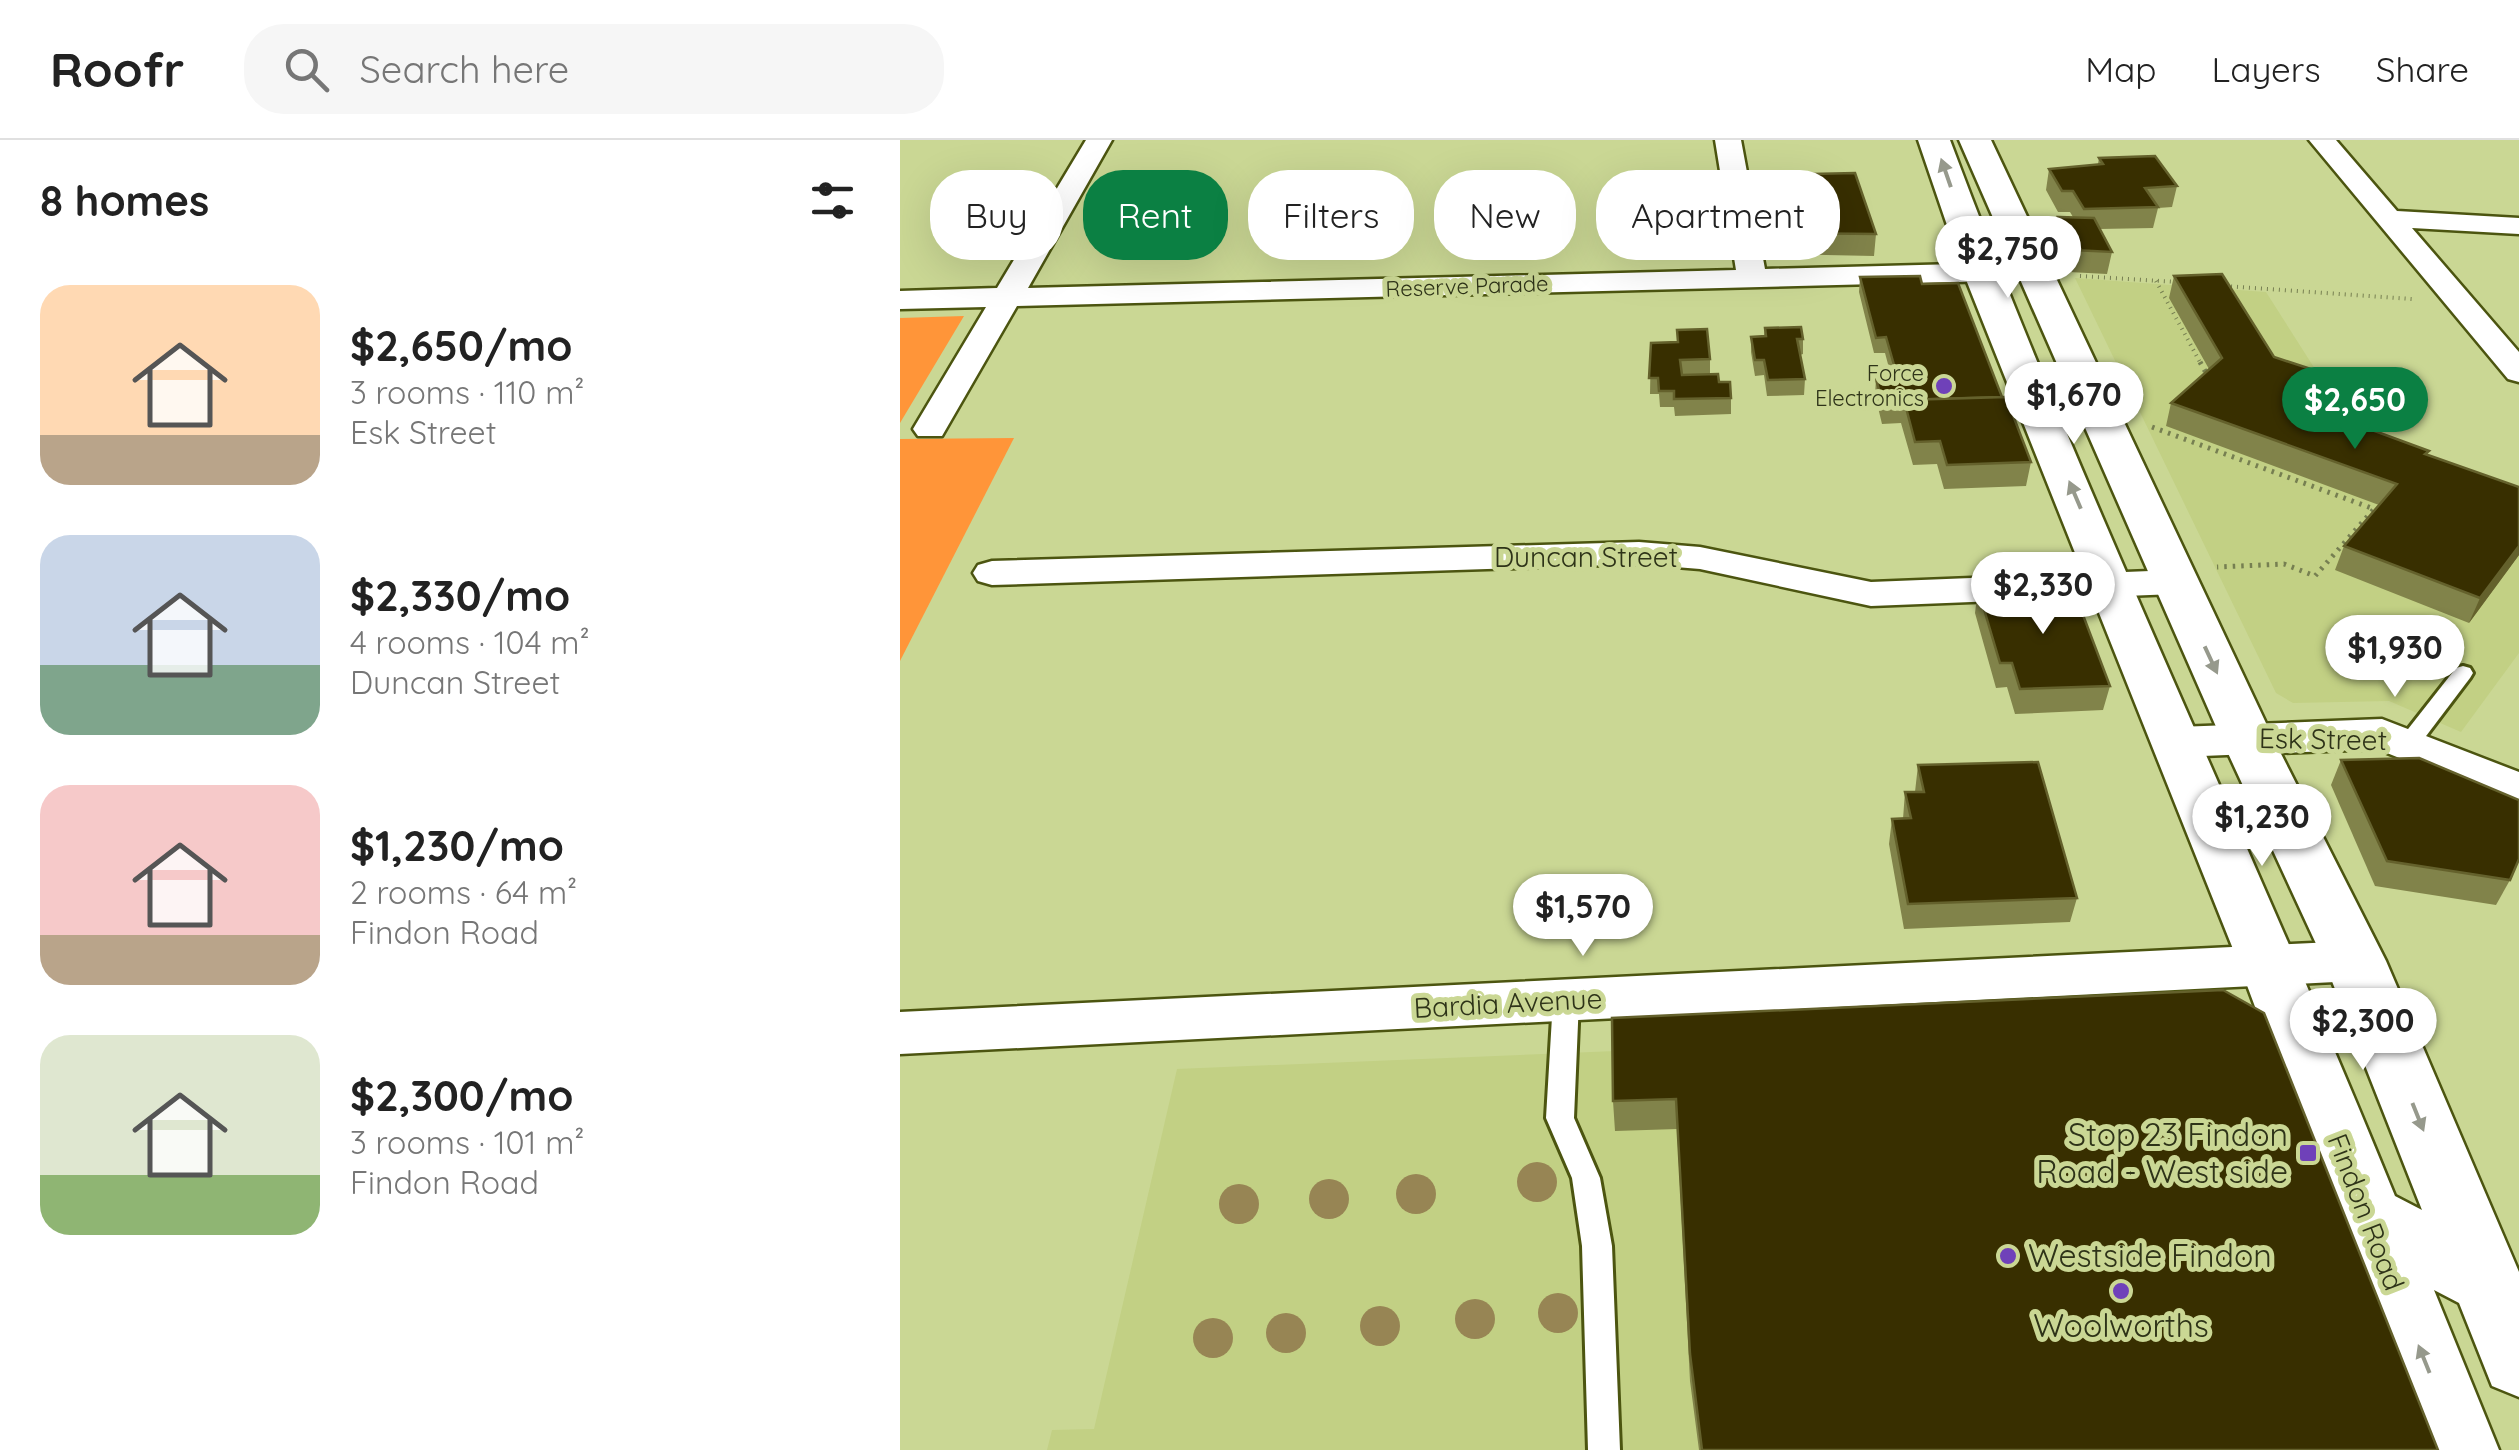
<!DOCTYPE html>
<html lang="en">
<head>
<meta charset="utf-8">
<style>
	:root { --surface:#fff; --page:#f6f6f6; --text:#222; --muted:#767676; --line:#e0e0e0; --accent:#0b8043 }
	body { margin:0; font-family:Quicksand,sans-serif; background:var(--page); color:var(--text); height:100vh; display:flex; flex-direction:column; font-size:38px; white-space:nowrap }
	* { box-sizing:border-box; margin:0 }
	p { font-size:32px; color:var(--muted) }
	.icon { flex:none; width:55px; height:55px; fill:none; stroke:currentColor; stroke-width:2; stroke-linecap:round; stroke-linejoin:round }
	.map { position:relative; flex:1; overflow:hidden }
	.drawer { display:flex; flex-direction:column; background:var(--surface); width:900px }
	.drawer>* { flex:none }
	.banner { position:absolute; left:30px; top:30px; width:950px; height:90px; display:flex; gap:20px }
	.price { position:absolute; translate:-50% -85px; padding:0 22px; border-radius:35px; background:#fff; color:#222; font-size:32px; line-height:65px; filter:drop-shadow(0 2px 5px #0008) }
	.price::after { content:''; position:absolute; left:50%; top:60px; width:30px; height:22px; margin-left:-15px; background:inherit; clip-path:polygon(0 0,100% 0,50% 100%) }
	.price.on { background:var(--accent); color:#fff }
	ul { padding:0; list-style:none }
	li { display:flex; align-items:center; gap:30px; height:250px; padding:0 40px }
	li span { display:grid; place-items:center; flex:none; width:280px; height:200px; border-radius:30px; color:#555 }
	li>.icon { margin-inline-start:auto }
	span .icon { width:120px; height:120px; fill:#fffc; stroke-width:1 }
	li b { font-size:42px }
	h2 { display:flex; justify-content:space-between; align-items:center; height:120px; padding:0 40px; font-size:42px }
	.tag { padding:0 35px; border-radius:40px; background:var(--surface); box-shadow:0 10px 40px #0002; font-size:35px; line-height:90px }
	.tag.on { background:var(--accent); color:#fff }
	header { display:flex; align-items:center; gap:60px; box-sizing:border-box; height:140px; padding:0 50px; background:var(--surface); border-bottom:2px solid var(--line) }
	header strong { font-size:48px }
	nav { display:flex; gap:55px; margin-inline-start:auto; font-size:35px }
	.search { width:700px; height:90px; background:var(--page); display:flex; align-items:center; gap:25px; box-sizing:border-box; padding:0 35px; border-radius:40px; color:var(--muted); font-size:38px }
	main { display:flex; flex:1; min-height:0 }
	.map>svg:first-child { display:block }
	.built { fill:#c2d084 }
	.green { fill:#ff9539 }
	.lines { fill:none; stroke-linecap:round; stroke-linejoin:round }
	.service-casing { stroke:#4c5510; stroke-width:6 }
	.minor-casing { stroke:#4c5510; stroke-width:5 }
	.secondary-casing { stroke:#4c5510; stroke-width:5 }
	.path-far1 { stroke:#767f51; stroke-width:4; stroke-dasharray:1 5; stroke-linecap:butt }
	.path { stroke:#767f51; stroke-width:5; stroke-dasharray:2.5 6; stroke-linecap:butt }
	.service { fill:#fff; fill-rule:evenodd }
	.minor { fill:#fff; fill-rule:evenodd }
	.secondary { fill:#fff; fill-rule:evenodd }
	.tree { fill:#978554 }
	.wall { fill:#81834a }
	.shaded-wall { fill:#64612c }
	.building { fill:#382f00; stroke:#64612c; stroke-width:2.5 }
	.oneway { fill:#96998c }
	.poi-dot { fill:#6f41b9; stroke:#cad794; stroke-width:4 }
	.labels { text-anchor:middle; stroke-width:10; stroke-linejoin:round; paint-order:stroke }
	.far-street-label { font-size:22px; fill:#2e3318; stroke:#cad794 }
	.far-poi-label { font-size:22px; fill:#2e3318; stroke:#cad794; text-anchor:end }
	.street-label { font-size:28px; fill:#2e3318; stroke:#cad794 }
	.near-poi-label { font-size:32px; fill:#2e3318; stroke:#cad794; text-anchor:end }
</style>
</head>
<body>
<header>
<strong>Roofr</strong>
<div class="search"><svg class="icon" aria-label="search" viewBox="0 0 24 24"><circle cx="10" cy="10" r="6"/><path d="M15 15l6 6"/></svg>Search here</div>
<nav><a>Map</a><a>Layers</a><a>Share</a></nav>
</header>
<main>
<section class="drawer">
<h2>8 homes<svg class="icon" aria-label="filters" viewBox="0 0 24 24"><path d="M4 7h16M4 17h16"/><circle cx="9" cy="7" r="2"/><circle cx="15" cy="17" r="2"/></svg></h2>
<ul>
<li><span style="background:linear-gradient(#ffd9b3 75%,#b9a48a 0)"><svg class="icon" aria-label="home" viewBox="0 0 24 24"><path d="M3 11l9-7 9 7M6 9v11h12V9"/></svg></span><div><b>$2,650/mo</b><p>3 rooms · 110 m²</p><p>Esk Street</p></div></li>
<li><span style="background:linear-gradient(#c9d6e8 65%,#7fa58c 0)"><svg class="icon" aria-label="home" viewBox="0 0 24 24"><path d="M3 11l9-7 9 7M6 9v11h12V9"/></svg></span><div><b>$2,330/mo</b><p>4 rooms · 104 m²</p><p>Duncan Street</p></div></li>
<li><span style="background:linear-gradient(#f6c9c9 75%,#b9a48a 0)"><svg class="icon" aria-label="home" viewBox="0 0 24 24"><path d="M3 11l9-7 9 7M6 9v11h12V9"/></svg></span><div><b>$1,230/mo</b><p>2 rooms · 64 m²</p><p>Findon Road</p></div></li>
<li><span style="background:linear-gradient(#dfe7d0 70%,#8fb573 0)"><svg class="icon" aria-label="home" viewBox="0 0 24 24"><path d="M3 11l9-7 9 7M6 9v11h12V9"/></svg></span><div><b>$2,300/mo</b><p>3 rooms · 101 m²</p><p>Findon Road</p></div></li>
</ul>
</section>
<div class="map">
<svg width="1619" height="1310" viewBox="0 0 1619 1310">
	<rect width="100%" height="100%" fill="#cad794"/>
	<!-- built -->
	<g class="built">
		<path d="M1175,138L1366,152L1436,262L1464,273L1435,302L1619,369V513L1561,592L1489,561L1393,563L1376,553Z"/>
		<path d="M716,911L1509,1310H147L152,1290L194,1289L277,929Z"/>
	</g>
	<!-- green -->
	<g class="green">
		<path d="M64,176L0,283V178Z"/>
		<path d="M114,298L0,521V299Z"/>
	</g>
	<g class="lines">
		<defs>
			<g id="service">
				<path d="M1563,526L1570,528L1573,533L1570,538L1517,608H1501L1498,603L1501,598L1556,528Z"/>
				<path d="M666,850L675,853L679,860L674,978L700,1038L712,1106L720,1310H688L682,1106L672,1038L646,978L653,860L657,853Z"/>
			</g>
			<g id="minor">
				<path d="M186,0H212L128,148L836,130L815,0H841L865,129L1133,122L1148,131L1133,140L117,166L42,296H18L13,289L86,167L0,169V151L97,148Z"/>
				<path d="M1409,0H1436L1497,71L1619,78V94L1512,88L1619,212V242L1608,239Z"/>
				<path d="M739,402L800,407L971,442L1275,430L1289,434L1294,442L1289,450L1275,454L971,466L800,429L739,424L92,445L78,441L73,433L78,425L92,421Z"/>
				<path d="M1482,579L1619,632V666L1477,609L1278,617L1263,612L1256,602L1263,592L1278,587Z"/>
				<path d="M1455,801L1473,807L1480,821L1473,835L1455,841L0,914V872Z"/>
			</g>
			<path id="secondary" d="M1018,0H1050C1183,357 1351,702 1495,1056L1522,1070L1424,821L1321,598L1059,0H1091L1373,598L1486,821L1619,1132V1257L1592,1246L1559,1163L1534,1150L1599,1310H1521L1339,824L1063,132Z"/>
		</defs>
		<!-- service casing -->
		<use href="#service" class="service-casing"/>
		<!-- minor casing -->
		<use href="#minor" class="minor-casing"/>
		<!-- secondary casing -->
		<use href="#secondary" class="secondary-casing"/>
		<!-- path-far1 -->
		<g class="path-far1">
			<path d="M1180,136L1277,142"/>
			<path d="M1256,141L1301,224"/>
			<path d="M1325,146L1512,159"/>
		</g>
		<!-- path -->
		<g class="path">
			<path d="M1300,222L1309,238"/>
			<path d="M1252,287L1474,369L1415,436L1384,424L1317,427"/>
		</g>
		<!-- service -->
		<use href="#service" class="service"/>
		<!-- minor -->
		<use href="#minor" class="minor"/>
		<!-- secondary -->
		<use href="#secondary" class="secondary"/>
	</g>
	<!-- trees -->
	<g class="tree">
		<circle cx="637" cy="1042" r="20"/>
		<circle cx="516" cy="1054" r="20"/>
		<circle cx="429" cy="1059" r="20"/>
		<circle cx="339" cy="1064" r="20"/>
		<circle cx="658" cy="1173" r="20"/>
		<circle cx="575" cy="1179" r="20"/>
		<circle cx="480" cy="1186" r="20"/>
		<circle cx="386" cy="1193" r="20"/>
		<circle cx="313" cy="1198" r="20"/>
	</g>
	<!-- wall -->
	<g class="wall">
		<path d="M1199,18L1277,46L1272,67L1258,68L1253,88L1200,89L1212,112L1207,134L1169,132L1154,98L1158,77H1173L1170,72H1158L1146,50L1149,29L1198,24Z"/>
		<path d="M864,35L976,94L974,116L875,114L864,56Z"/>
		<path d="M1274,136L1374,217L1472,249L1464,273L1453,283L1529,311L1527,315L1619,415L1569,483L1435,430L1444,406L1479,365L1266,286L1271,263L1309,229L1269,158Z"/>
		<path d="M960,137L1022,144L1102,257L1131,322L1126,346L1044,349L1037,324L1013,325L1001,283L982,284L975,255L976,239H992L985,213H974L959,152Z"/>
		<path d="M865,188L903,199V214L900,215L905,239L904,255L867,256L864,235L855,236L851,212V197L864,196Z"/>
		<path d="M751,203L810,219V234L819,242L831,258V274L775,276L774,267H760L759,254H750Z"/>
		<path d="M1078,449L1210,546L1203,570L1115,574L1107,547L1096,548L1075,473Z"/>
		<path d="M1441,620L1610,740L1596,765L1475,746L1431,645Z"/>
		<path d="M1018,625L1177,758L1170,782L1004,789L989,704L992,679H1003L1005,652H1015Z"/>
		<path d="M712,878L1538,1310H799L790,1241L777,989L715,991L713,961Z"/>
	</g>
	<!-- shaded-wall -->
	<g class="shaded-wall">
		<path d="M1472,249L1464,273L1434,303L1442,279Z"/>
		<path d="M1619,406V415L1569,483L1580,458Z"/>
	</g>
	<!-- building -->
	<g class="building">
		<path d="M1255,16L1277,46L1245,48L1258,67L1184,69L1173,51H1162L1149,29L1203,24L1199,18Z"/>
		<path d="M955,33L976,94L876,93L864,35Z"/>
		<path d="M1158,77L1194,78L1212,112L1173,110Z"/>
		<path d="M1322,134L1374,217L1472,249L1442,279L1529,311L1525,314L1619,347V406L1580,458L1444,406L1497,344L1271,263L1322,218L1274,136Z"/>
		<path d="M1020,136L1022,144L1058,143L1102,257L1004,260L1003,267L984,268L976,239H998L986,197L976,198L960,137Z"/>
		<path d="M901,187L903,199H897L905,239L868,240L864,220H855L851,197L866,196L865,188Z"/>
		<path d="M807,189L810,219L780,220L782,235L818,234L819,242H830L831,258L774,259V251H759L758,238H749L751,203L778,202L777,190Z"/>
		<path d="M1106,257L1131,322L1047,325L1040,301L1015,302L1004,260Z"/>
		<path d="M1172,446L1210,546L1120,549L1112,523H1100L1078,449Z"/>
		<path d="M1519,618L1619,660V719L1610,740L1487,721L1441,620Z"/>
		<path d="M1138,622L1177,758L1008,764L992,679L1011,678L1005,652H1024L1018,625Z"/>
		<path d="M1323,850L1364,873L1538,1310H802L790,1214L776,959L713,961L712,878Z"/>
	</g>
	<!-- one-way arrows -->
	<defs><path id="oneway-solid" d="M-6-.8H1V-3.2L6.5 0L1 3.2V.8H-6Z" transform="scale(2.5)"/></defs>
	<g class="oneway">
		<use href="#oneway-solid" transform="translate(1046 33) rotate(-109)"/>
		<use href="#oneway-solid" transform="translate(1175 355) rotate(-113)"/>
		<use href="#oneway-solid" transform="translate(1311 520) rotate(65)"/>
		<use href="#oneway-solid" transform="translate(1518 977) rotate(68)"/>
		<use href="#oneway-solid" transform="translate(1524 1219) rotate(-112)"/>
	</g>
	<!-- markers -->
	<g class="poi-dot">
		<circle cx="1044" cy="246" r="10"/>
		<rect x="1398" y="1003" width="20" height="20" rx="5"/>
		<circle cx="1108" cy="1116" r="10"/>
		<circle cx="1221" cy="1151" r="10"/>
	</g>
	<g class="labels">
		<!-- far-street labels -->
		<g class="far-street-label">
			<text transform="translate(567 146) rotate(-2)" y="8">Reserve Parade</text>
		</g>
		<!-- far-poi labels -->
		<g class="far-poi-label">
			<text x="1024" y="241">Force<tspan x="1024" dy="25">Electronics</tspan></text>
		</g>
		<!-- street labels -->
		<g class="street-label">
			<text x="686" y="427">Duncan Street</text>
			<text transform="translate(1423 599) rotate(1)" y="10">Esk Street</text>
			<text transform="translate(608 863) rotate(-3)" y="10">Bardia Avenue</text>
			<text transform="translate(1466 1072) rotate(69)" y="10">Findon Road</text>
		</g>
		<!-- near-poi labels -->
		<g class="near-poi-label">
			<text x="1388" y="1006">Stop 23 Findon<tspan x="1388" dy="37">Road - West side</tspan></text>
			<text x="1128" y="1127" text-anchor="start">Westside Findon</text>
			<text x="1221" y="1197" text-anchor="middle">Woolworths</text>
		</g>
	</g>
</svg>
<b class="price" style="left:1108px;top:161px">$2,750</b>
<b class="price" style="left:1174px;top:307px">$1,670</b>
<b class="price on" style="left:1455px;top:312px">$2,650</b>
<b class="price" style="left:1143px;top:497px">$2,330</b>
<b class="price" style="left:1495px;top:560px">$1,930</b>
<b class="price" style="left:1362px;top:729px">$1,230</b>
<b class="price" style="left:683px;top:819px">$1,570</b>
<b class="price" style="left:1463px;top:933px">$2,300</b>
<div class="banner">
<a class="tag">Buy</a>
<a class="tag on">Rent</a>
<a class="tag">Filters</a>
<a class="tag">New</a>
<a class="tag">Apartment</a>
</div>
</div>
</main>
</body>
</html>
